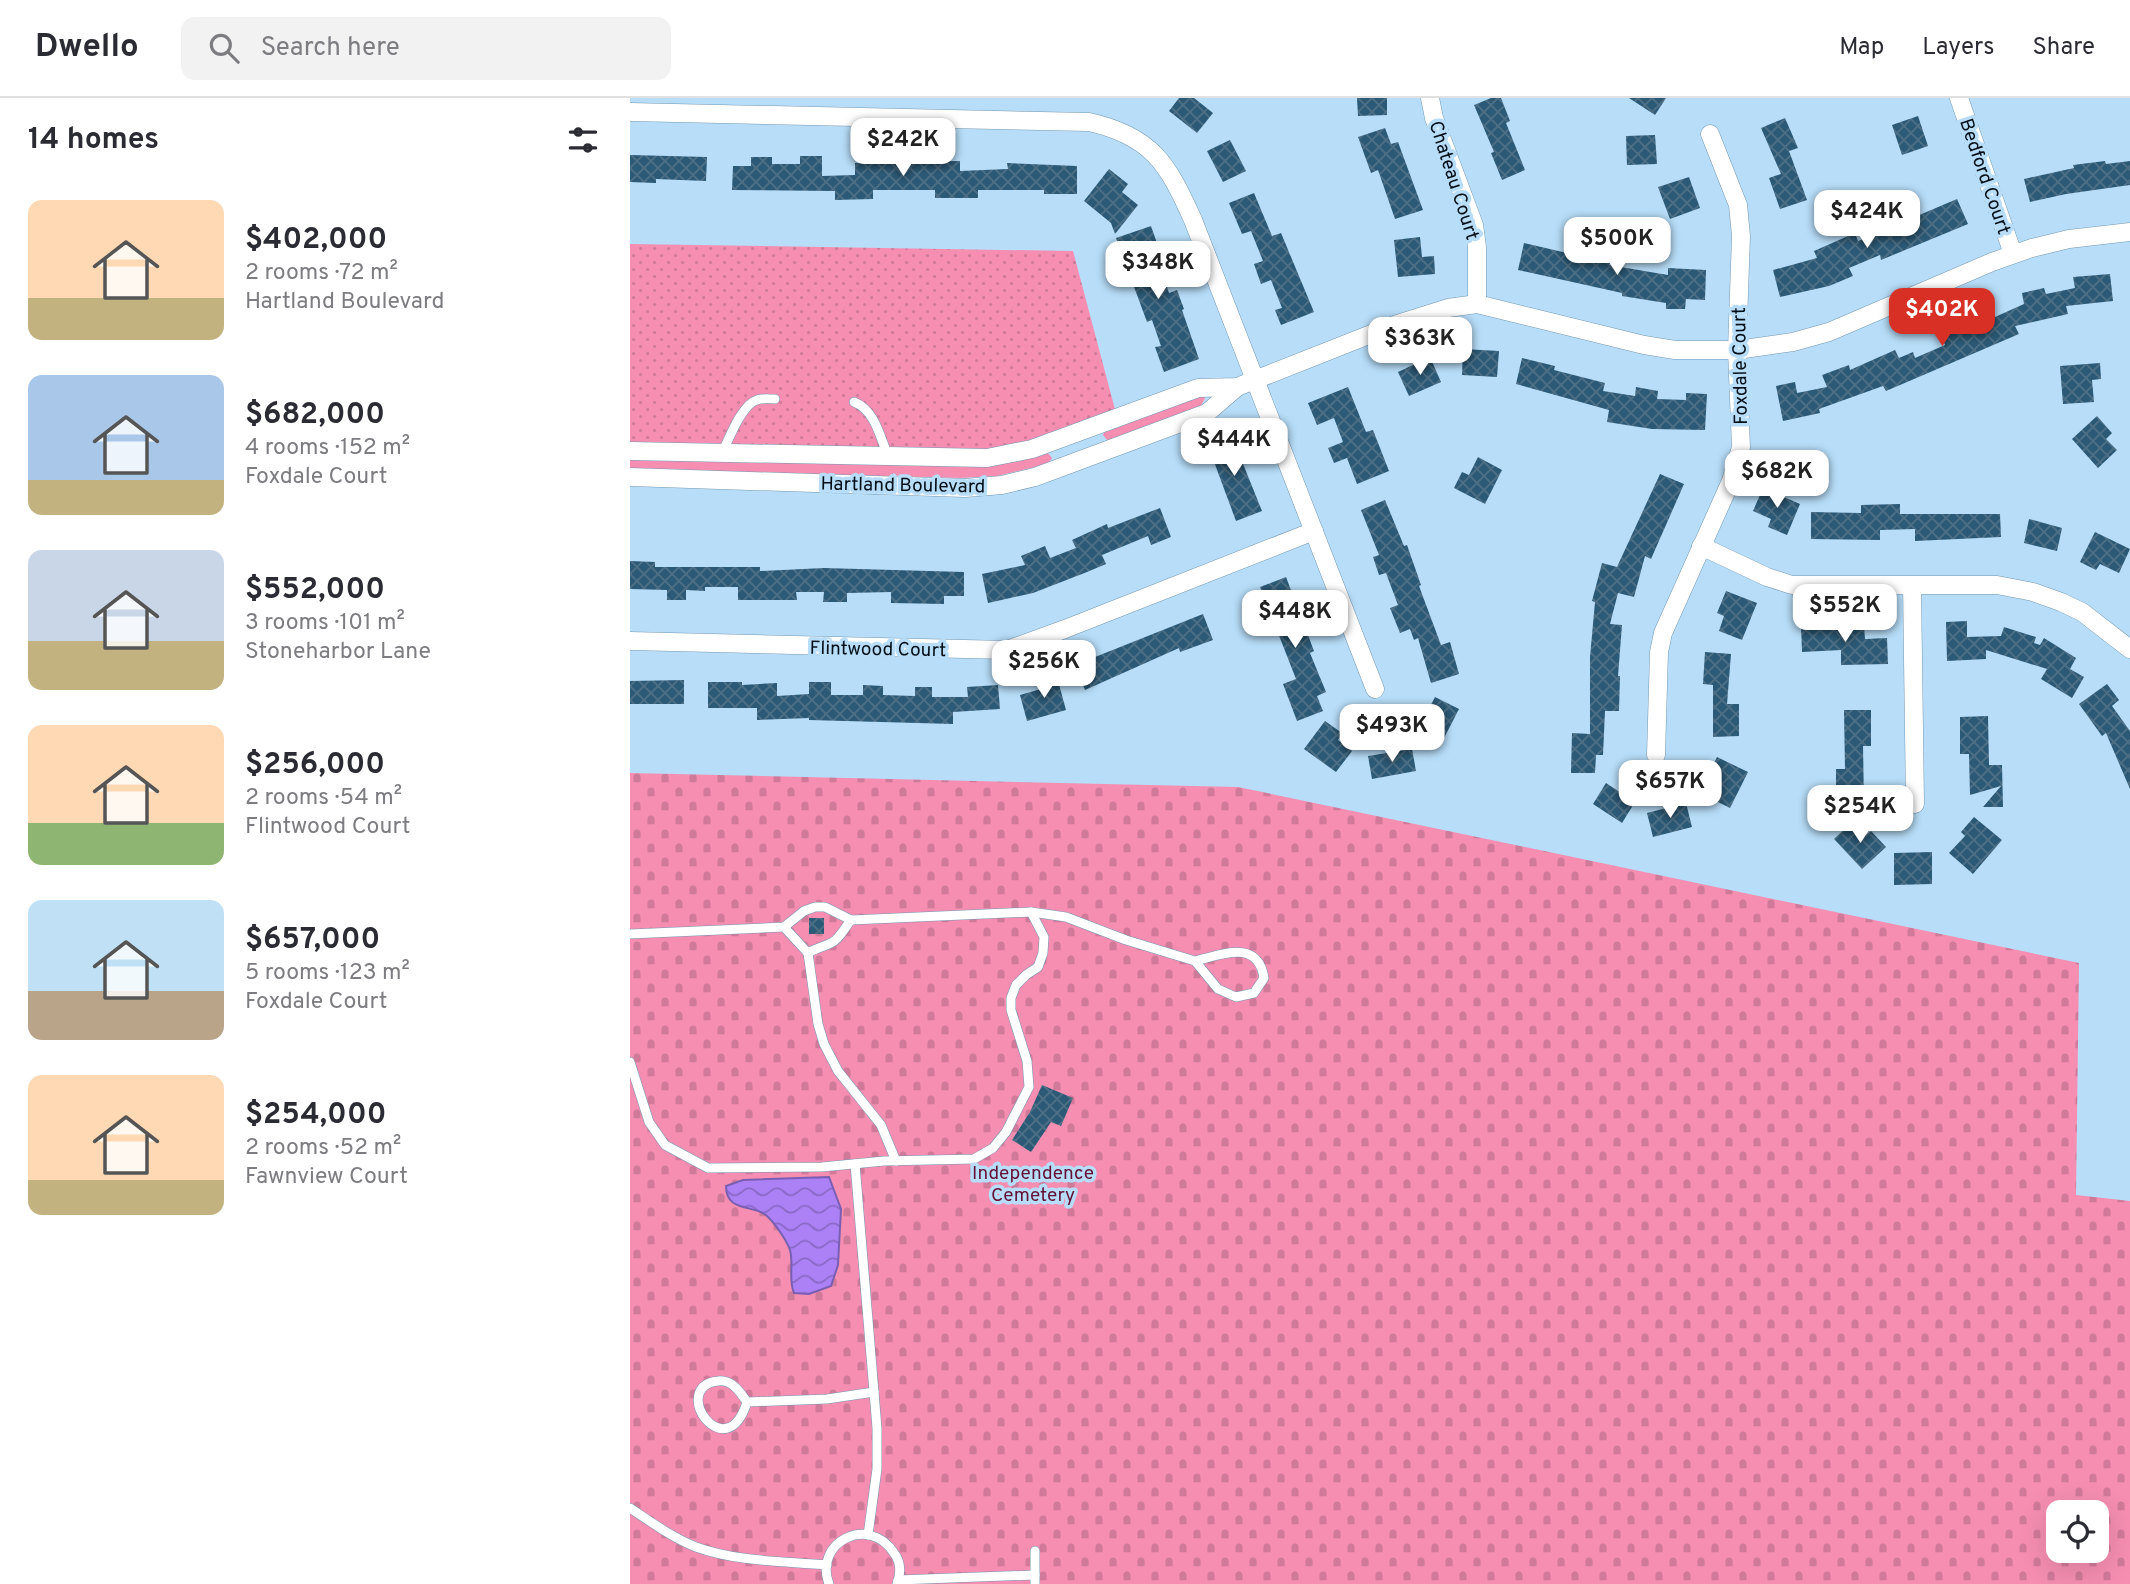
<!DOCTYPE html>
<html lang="en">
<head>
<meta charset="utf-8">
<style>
	:root { --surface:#fff; --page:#f2f2f3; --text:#2b2b33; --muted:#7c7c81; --line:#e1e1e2; --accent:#d93025 }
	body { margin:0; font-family:Overpass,sans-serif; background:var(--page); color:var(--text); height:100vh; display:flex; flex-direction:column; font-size:26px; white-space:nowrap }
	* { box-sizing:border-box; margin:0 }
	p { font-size:23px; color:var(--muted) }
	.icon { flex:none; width:38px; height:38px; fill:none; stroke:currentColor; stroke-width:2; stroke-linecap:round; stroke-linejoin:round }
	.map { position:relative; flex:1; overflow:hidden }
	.drawer { display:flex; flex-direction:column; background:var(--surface); width:630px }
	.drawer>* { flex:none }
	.fabs { position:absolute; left:1416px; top:1402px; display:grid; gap:14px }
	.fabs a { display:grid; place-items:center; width:63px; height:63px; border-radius:14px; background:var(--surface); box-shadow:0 7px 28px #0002; font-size:35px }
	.price { position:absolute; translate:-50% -60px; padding:0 16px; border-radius:14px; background:#fff; color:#222; font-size:23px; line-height:46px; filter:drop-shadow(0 2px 4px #0008) }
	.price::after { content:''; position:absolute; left:50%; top:42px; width:21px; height:16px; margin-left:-10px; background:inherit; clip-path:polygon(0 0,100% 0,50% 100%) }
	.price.active { background:var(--accent); color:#fff }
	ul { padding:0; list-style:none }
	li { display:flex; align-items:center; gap:21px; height:175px; padding:0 28px }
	li span { display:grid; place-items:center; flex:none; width:196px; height:140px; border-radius:14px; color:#555 }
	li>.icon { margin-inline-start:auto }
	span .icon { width:84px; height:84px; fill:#fffc; stroke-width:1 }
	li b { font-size:30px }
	h2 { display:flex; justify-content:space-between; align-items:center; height:84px; padding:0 28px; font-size:30px }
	header { display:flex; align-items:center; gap:42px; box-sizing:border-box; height:98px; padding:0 35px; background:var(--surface); border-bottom:2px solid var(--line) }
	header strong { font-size:33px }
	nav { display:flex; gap:38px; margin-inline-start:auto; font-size:24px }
	.search { width:490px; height:63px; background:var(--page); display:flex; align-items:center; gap:18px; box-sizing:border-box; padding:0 24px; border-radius:14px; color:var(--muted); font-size:26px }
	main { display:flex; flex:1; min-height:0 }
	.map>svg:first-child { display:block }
	.grass { fill:#f58eb1 }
	.cemetery { fill:url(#cemetery-stones); fill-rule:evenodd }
	.park { fill:url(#park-dots) }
	.water { fill:url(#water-waves); stroke:#795eb3; stroke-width:2 }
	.building { fill:url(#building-cross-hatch) }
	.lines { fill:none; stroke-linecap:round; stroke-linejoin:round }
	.lane-casing { stroke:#7498b1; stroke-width:10 }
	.street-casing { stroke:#7498b1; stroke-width:19 }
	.lane { stroke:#fff; stroke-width:9 }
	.street { stroke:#fff; stroke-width:18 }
	.labels { text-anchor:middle; stroke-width:7; stroke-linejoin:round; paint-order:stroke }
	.street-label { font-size:19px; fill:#030e17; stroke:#b7ddf8 }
	.park-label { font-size:19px; fill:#630f35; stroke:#b7ddf8 }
</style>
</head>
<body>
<header>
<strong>Dwello</strong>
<div class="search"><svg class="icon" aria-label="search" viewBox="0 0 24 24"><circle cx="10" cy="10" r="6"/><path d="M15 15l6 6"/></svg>Search here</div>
<nav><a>Map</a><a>Layers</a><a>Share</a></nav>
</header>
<main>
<section class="drawer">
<h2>14 homes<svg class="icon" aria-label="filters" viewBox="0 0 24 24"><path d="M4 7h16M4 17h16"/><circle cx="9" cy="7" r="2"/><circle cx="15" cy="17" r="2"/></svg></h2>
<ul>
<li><span style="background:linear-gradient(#ffd9b3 70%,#c2b280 0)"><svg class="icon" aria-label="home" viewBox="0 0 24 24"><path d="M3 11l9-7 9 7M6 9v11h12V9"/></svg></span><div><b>$402,000</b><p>2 rooms · 72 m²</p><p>Hartland Boulevard</p></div></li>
<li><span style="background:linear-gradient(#a9c7e8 75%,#c2b280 0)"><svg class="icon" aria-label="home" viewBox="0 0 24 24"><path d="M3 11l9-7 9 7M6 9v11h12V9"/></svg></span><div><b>$682,000</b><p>4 rooms · 152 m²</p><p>Foxdale Court</p></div></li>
<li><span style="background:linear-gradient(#c9d6e8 65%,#c2b280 0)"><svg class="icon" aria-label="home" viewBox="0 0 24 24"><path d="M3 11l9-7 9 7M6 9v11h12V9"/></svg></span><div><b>$552,000</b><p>3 rooms · 101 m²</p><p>Stoneharbor Lane</p></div></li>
<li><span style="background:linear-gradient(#ffd9b3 70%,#8fb573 0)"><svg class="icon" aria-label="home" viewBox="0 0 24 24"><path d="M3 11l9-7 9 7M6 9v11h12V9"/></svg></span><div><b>$256,000</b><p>2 rooms · 54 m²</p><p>Flintwood Court</p></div></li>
<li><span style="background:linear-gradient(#bfe0f5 65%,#b9a48a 0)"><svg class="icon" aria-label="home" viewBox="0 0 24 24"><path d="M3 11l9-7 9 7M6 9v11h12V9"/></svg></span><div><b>$657,000</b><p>5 rooms · 123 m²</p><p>Foxdale Court</p></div></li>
<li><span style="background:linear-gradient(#ffd9b3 75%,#c2b280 0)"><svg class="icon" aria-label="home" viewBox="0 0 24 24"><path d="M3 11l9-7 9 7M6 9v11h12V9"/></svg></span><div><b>$254,000</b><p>2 rooms · 52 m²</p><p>Fawnview Court</p></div></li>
</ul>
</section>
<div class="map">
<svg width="1500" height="1486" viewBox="0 0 1500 1486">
	<defs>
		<pattern id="cemetery-stones" width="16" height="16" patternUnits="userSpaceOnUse" patternTransform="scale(1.75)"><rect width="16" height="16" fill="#f58eb1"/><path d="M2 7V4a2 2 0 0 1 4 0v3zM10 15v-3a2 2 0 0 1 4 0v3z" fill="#d07998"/></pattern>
		<pattern id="park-dots" width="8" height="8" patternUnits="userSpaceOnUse" patternTransform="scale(1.75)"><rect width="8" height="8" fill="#f58eb1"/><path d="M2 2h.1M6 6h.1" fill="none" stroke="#d07998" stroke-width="1.8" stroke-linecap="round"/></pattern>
		<pattern id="water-waves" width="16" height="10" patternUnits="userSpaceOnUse" patternTransform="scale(1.75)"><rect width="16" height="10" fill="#ac81f6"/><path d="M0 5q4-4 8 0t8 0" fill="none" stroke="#8a68c6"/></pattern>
		<pattern id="building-cross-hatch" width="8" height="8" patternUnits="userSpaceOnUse" patternTransform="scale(1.75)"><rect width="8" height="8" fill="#2c5975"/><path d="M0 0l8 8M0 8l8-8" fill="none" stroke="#4e7086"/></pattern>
	</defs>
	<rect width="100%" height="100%" fill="#b7ddf8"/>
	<!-- grass -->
	<g class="grass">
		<path d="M568,296L574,298L575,300L571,308L478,343L473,337L475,333Z"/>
		<path d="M417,354L422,360L418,366L367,378L331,380L0,372V359Z"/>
	</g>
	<!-- cemetery -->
	<path class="cemetery" d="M0,675L608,689L1449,865L1446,1097L1500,1103V1486H0ZM1428,1414H1466V1452H1428Z"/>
	<!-- park -->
	<path class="park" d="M0,146L443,153L487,319L402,351L0,353Z"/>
	<!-- water -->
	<path class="water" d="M199,1079L211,1111L208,1167L201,1188L179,1196L164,1195C158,1181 164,1167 160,1152C157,1143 146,1127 139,1120C126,1105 96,1116 96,1088L113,1082Z"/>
	<!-- building -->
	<g class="building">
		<path d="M549,0H564L583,15L567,35L539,13Z"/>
		<path d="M727,0H757V17L728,18Z"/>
		<path d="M861,0H871L880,23L876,25L895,72L872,82L861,55L864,54L844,7Z"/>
		<path d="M999,0H1036L1025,17Z"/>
		<path d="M1288,18L1298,48L1272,57L1262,27Z"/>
		<path d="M1155,20L1168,50L1159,53L1177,102L1150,111L1139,80L1151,76L1131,30Z"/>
		<path d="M755,30L761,46L768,44L793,112L765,121L748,72L741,75L728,39Z"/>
		<path d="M1025,37L1027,66L997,67L996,38Z"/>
		<path d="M600,42L616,73L593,84L577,53Z"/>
		<path d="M0,57L77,59L76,83L26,81V85L0,84Z"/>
		<path d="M170,58H192V78L225,77V65L261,64L330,63V73L378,71L377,65L447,68V96H414V92H348V100H305V92H243V101L205,102V93L102,92L103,68H121V59H142V66H170Z"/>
		<path d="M1475,63L1476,66L1500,63V87L1436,96L1400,104L1394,81L1444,70L1443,67Z"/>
		<path d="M479,71L498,86L492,94L508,107L485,136L481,125L454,103Z"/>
		<path d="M1059,79L1070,110L1040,121L1028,89Z"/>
		<path d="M624,95L642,138L651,135L684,214L651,227L645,212L652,210L641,182L631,186L624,166L633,163L621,133L612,136L599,105Z"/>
		<path d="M1327,101L1338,126L1251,162L1250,157L1219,170L1223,178L1199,188L1150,199L1143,172L1187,160L1184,153L1225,135L1228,143Z"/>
		<path d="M521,128L528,148L515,152L524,178L532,175L539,195L547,192L554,211L552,212L569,261L534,274L525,249L531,248L522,222L517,224L486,140Z"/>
		<path d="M790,139L792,159L804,158L805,176L768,179L764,142Z"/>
		<path d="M894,145L980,165L979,167L1038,177V170L1076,172L1075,202L1056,201L1055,211H1036V205L992,198V195L888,172Z"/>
		<path d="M1480,176L1483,203L1436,208L1438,216L1385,228L1389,236L1256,293L1253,288L1189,311L1190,315L1153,323L1146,288L1165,284L1167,295L1197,289L1192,277L1219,267L1220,272L1265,252L1269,260L1283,254L1285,260L1315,247L1310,235L1338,222L1337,220L1361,210L1365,219L1394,206L1392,195L1414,190L1416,196L1445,190L1443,179Z"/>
		<path d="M833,251L869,253L867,279L832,277Z"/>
		<path d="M800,259L811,284L779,298L768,274Z"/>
		<path d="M892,260L925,268L924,272L975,285L973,293L1005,298L1006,289L1028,293L1027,301L1056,302V295L1077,296L1075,332L1022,331L977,324L979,312L886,286Z"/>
		<path d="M1470,265L1471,281L1462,282L1464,304L1433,306L1430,268Z"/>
		<path d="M718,289L736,334L743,332L759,373L727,386L717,360L704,365L698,350L713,344L704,320L687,327L678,305Z"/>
		<path d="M1467,318L1482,335L1476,341L1487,352L1468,370L1442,341Z"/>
		<path d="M601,336L632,413L606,423L577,345Z"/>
		<path d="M848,359L872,372L855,406L824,390L832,374L839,377Z"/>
		<path d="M1030,376L1054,386L1021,461L1015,458L1004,499L988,495L980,526L992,527L988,578H990L989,613H975L973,657H966L965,675H941L942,635L960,636V559L965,504L962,503L972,465L987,469Z"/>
		<path d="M1133,390L1170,406L1157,437L1138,429L1141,421L1123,413Z"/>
		<path d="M755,402L774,448L777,447L791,487L789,488L811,547L820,544L829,576L801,585L788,540L784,542L780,531L770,535L760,510L768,507L756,475L749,477L743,459L749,457L731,412Z"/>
		<path d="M1270,406V416H1370L1371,439L1285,443V431L1250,432V442L1181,441V414L1231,415V407Z"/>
		<path d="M530,410L541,439L521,447L518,438L472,457L476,466L457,474L403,495L358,505L352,476L395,467L391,458L415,448L420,460L446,450L442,442L477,426L478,430Z"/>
		<path d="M1399,421L1432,430L1427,453L1394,445Z"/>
		<path d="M1465,434L1500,451L1489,475L1470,466L1466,472L1450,464Z"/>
		<path d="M0,463L25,464V469H130V473L194,470L334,474V498H314V506L261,505V494L217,495V504H193L194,494H166L167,502H108V489H75V493L56,492V502H37V492L0,491Z"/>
		<path d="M656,479L684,553L680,555L696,594L687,598L693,613L667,623L653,586L666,581L630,489Z"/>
		<path d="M1096,493L1127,505L1112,542L1089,533L1094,518L1087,515Z"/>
		<path d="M573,516L583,542L550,554L549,550L455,592L445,567Z"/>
		<path d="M1337,523V539L1371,538L1374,529L1406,539L1404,545L1410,547L1414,540L1446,560L1440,571L1454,579L1442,600L1411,581L1417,571L1356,552V561L1317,563L1316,524Z"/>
		<path d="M1201,526L1234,527L1235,541L1257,540L1258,566L1211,567V552L1172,554L1171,528Z"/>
		<path d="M1075,554L1101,556L1097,606H1109V638L1083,639V587L1073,586Z"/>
		<path d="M427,579L436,612L397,623L390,597L411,591L409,584Z"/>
		<path d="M54,582V606H0V583Z"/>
		<path d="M78,584H112V587L147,585V598L179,596V584H201V597H233V587L253,588V597L285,598V589H302V599H338L337,589L368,587L370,611L323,614V626L179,622V620L127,622V610H78Z"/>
		<path d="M1477,586L1489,602L1482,608L1500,633V691L1476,635L1472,638L1449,606Z"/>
		<path d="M805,599L829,611L813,642L789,630Z"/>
		<path d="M1214,612H1241V648H1233L1234,704L1206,705V671H1215Z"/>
		<path d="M1358,618L1359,667H1372L1373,709H1353L1371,688L1340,697L1339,656H1330V619Z"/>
		<path d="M695,623L712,635L708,642L722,653L706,674L674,651Z"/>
		<path d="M782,651L786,673L742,681L738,658Z"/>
		<path d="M1087,659L1118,674L1100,710L1074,697L1083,681L1078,678Z"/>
		<path d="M976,685L1005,704L992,725L963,706Z"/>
		<path d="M1056,705L1062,729L1023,739L1017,715Z"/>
		<path d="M1344,719L1372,742L1343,776L1319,755L1335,738L1331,734Z"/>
		<path d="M1223,723L1236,737L1241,733L1256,749L1232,771L1204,741Z"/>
		<path d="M1302,754V786L1264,787V755Z"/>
		<rect x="179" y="820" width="15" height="16"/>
		<path d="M412,987L443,1000L431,1028L421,1024L401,1054L382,1042L400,1014Z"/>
	</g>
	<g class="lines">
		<defs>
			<g id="lane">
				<path d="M224,304C245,312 250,339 258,358"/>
				<path d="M92,355C99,341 112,306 127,302C132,300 139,301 145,301"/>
				<path d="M401,814L436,819L496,842L565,863L588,891L606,899L624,895L634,880C628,841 593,856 565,863"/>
				<path d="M154,829L178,855C186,850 193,849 201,845C210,841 215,829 221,822"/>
				<path d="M0,836L154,829L174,813L185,809H195L221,822L401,814L414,839L413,855L408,869L396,877L386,887L381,900V912L397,963L399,989L376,1034L363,1050L344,1061L254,1063L192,1069L78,1070L35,1047L19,1024L0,964"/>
				<path d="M178,855L188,926L194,946L208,973L251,1027L266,1063"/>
				<path d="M225,1066L247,1330V1371L238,1437"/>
				<path d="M117,1304C96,1372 38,1289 88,1283C102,1281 110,1294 117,1304L197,1301L244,1294"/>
				<path d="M0,1410C21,1424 43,1440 66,1449C107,1464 154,1463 197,1467"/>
				<path d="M405,1453V1486"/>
				<path d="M268,1482L405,1477"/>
				<path d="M199,1486C183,1444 239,1416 264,1455C271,1464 271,1475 267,1486"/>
			</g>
			<g id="street">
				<path d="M800,0L804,20L844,127L847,149V206"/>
				<path d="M1329,0L1383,156"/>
				<path d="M0,14L459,24C522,38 538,66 563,122L745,591"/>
				<path d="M0,353L357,360L402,351L568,290L607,289L764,227L818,210L847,206L1014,247L1045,252H1107L1163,244L1199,234L1362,164L1402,150L1439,141L1500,134"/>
				<path d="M0,379L335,390L372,387L405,379L577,315L607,289"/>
				<path d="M1071,448L1137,479L1162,487H1367L1403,494L1431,504L1452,514L1500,551"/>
				<path d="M1282,488L1285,706"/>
				<path d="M0,543L377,552L435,531L684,433"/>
				<path d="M1026,657L1029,554L1033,535L1101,383L1111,349L1107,252L1111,138L1108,107L1080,36"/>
			</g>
		</defs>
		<!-- lane casing -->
		<use href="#lane" class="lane-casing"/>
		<!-- street casing -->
		<use href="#street" class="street-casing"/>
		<!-- lane -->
		<use href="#lane" class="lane"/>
		<!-- street -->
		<use href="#street" class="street"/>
	</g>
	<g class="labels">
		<!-- street labels -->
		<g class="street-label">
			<text transform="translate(1356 78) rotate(71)" y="7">Bedford Court</text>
			<text transform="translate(825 82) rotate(72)" y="7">Chateau Court</text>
			<text transform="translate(1109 268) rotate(-91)" y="7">Foxdale Court</text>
			<text transform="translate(273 386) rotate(1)" y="7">Hartland Boulevard</text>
			<text transform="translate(248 550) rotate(1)" y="7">Flintwood Court</text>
		</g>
		<!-- park labels -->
		<g class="park-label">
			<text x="403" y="1081">Independence<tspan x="403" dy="22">Cemetery</tspan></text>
		</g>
	</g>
</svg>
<div class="fabs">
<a><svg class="icon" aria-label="locate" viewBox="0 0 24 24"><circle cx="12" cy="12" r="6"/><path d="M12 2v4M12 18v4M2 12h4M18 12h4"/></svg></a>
</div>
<b class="price" style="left:273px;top:80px">$242K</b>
<b class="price" style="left:1237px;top:152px">$424K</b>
<b class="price" style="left:987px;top:179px">$500K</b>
<b class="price" style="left:528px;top:203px">$348K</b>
<b class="price active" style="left:1312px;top:250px">$402K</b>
<b class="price" style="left:790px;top:279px">$363K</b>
<b class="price" style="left:604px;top:380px">$444K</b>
<b class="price" style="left:1147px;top:412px">$682K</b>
<b class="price" style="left:1215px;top:546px">$552K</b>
<b class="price" style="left:665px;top:552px">$448K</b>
<b class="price" style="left:414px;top:602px">$256K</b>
<b class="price" style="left:762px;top:666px">$493K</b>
<b class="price" style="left:1040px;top:722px">$657K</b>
<b class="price" style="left:1230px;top:747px">$254K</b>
</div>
</main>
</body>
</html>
